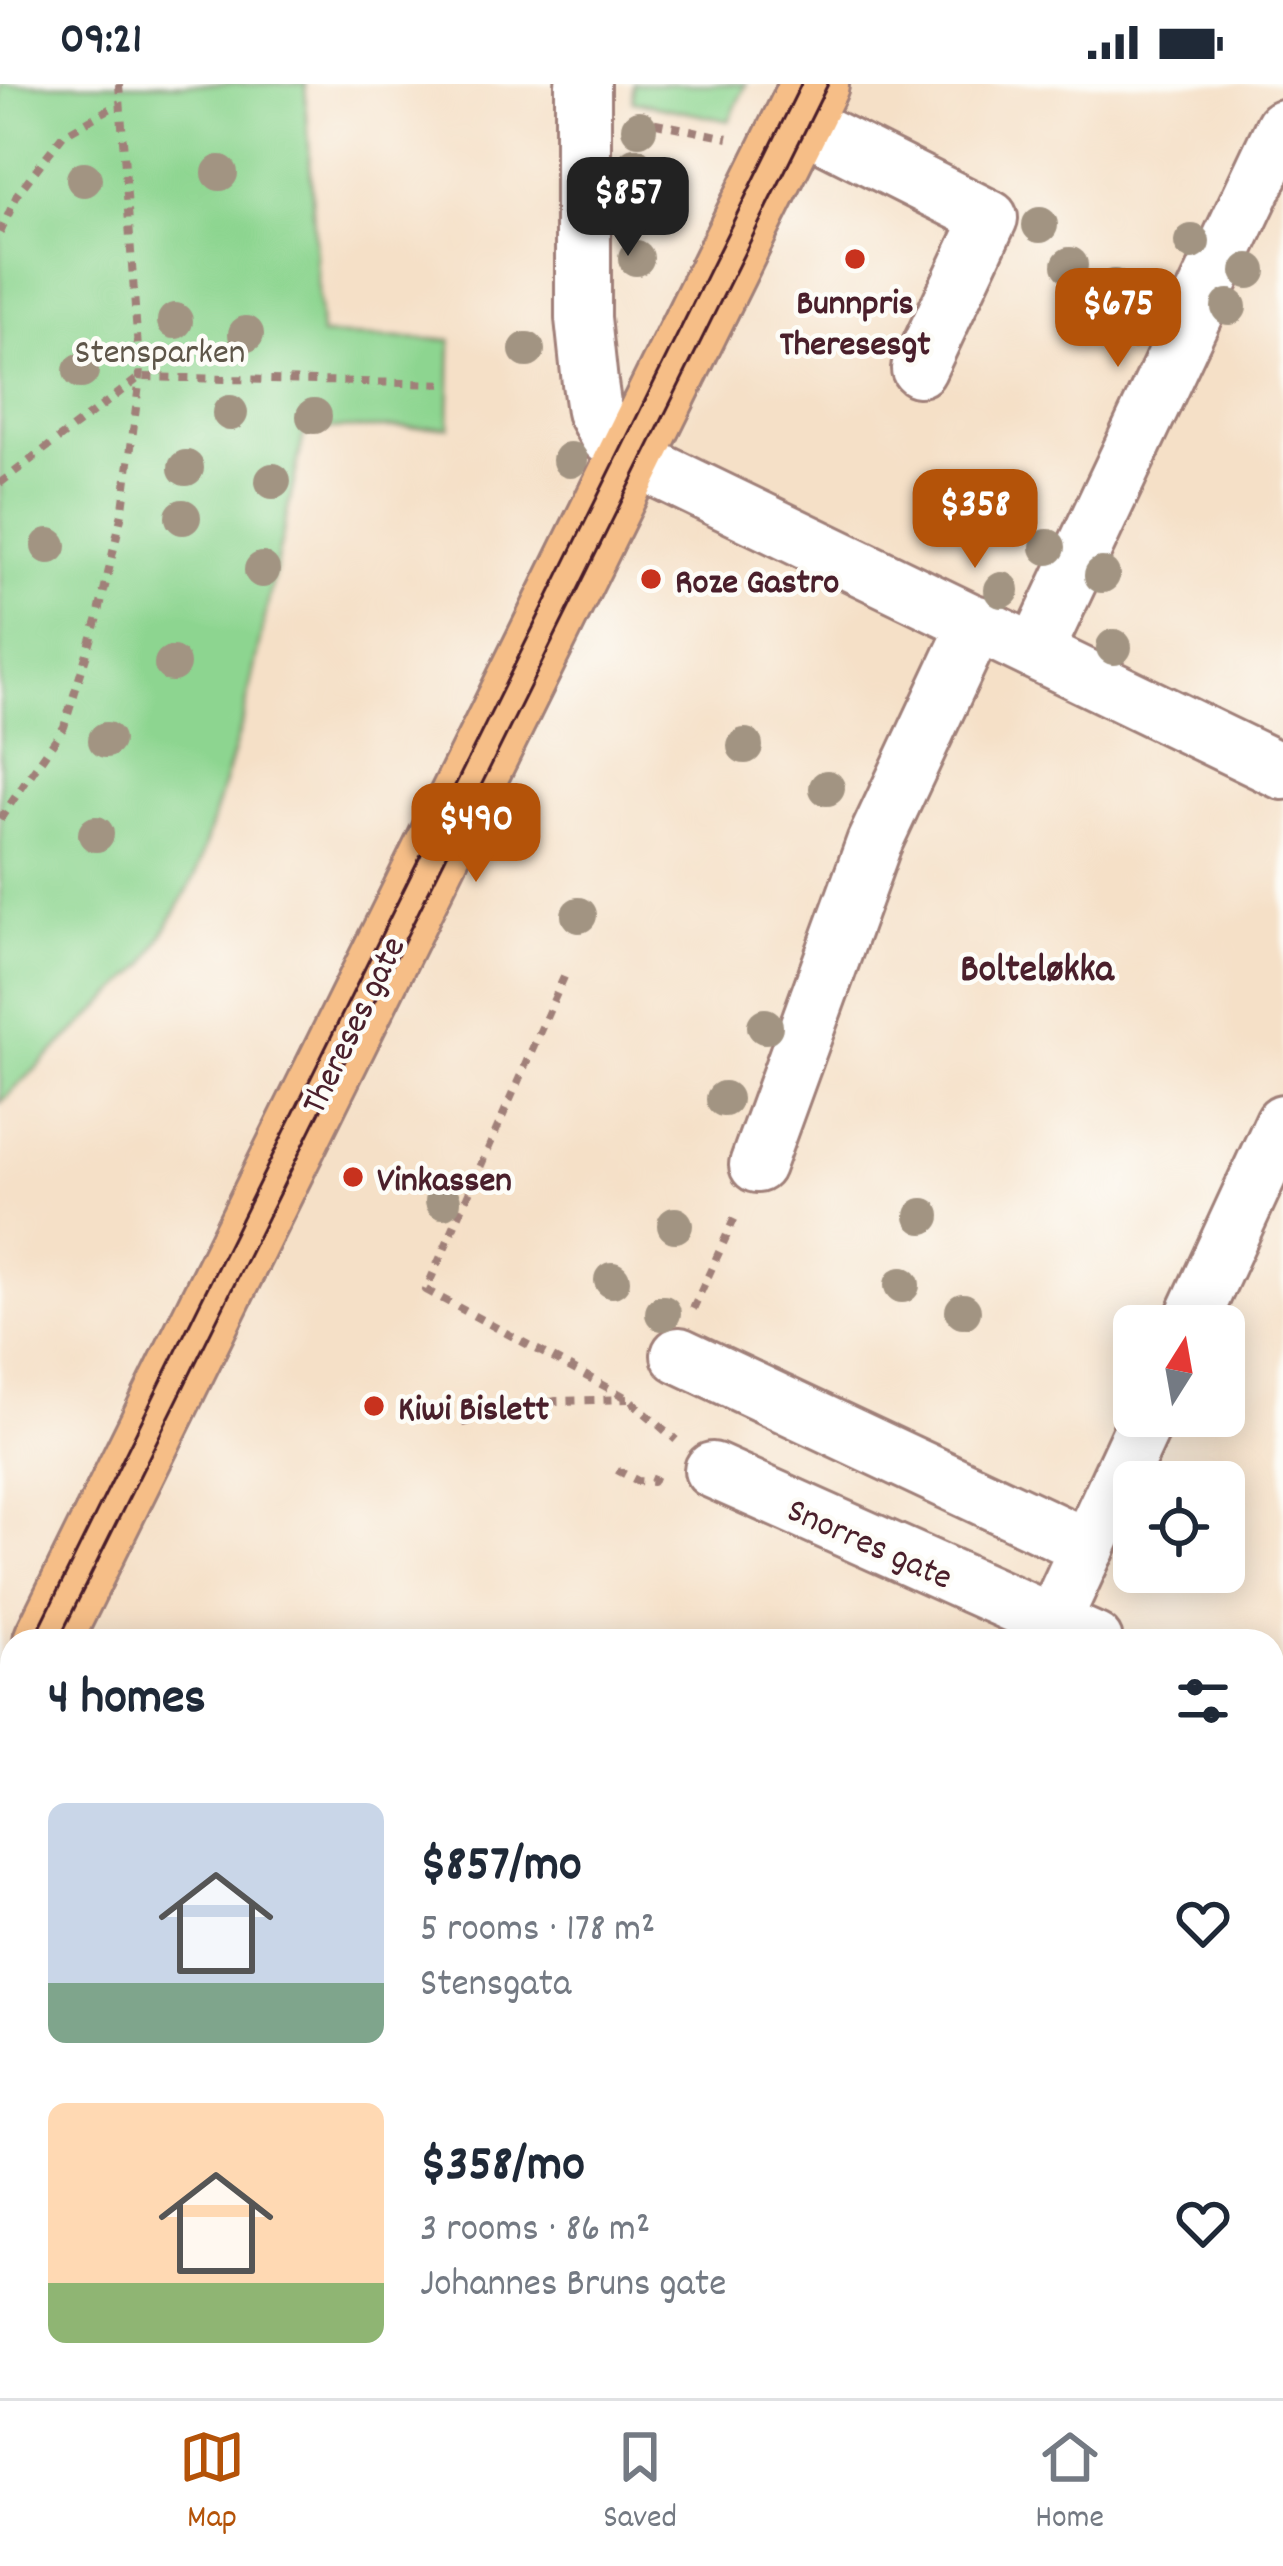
<!DOCTYPE html>
<html lang="en">
<head>
<meta charset="utf-8">
<style>
	:root { --surface:#fff; --page:#f6f6f7; --text:#1f2937; --muted:#747a83; --line:#e0e1e3; --accent:#b45309 }
	body { margin:0; font-family:Dekko,sans-serif; background:var(--page); color:var(--text); height:100vh; display:flex; flex-direction:column; font-size:45px; white-space:nowrap }
	* { box-sizing:border-box; margin:0 }
	p { font-size:39px; color:var(--muted) }
	.icon { flex:none; width:66px; height:66px; fill:none; stroke:currentColor; stroke-width:2; stroke-linecap:round; stroke-linejoin:round }
	.map { position:relative; flex:1; overflow:hidden }
	.drawer { position:absolute; left:0px; top:1545px; width:1284px; height:771px; display:flex; flex-direction:column; background:var(--surface); border-radius:36px 36px 0 0; box-shadow:0 6px 30px #0003 }
	.drawer>* { flex:none }
	.needle { width:78px; rotate:11deg }
	.fabs { position:absolute; left:1113px; top:1221px; display:grid; gap:24px }
	.fabs a { display:grid; place-items:center; width:132px; height:132px; border-radius:18px; background:var(--surface); box-shadow:0 6px 30px #0003; font-size:60px }
	.price { position:absolute; translate:-50% -102px; padding:0 27px; border-radius:24px; background:var(--accent); color:#fff; font-size:39px; line-height:78px; filter:drop-shadow(0 3px 6px #0008) }
	.price::after { content:''; position:absolute; left:50%; top:72px; width:36px; height:27px; margin-left:-18px; background:inherit; clip-path:polygon(0 0,100% 0,50% 100%) }
	.price.active { background:#222; color:#fff }
	ul { padding:0; list-style:none }
	li { display:flex; align-items:center; gap:36px; height:300px; padding:0 48px }
	li span { display:grid; place-items:center; flex:none; width:336px; height:240px; border-radius:18px; color:#555 }
	li>.icon { margin-inline-start:auto }
	span .icon { width:144px; height:144px; fill:#fffc; stroke-width:1 }
	li b { font-size:51px }
	h2 { display:flex; justify-content:space-between; align-items:center; height:144px; padding:0 48px; font-size:51px }
	.status { display:flex; justify-content:space-between; align-items:center; height:84px; padding:0 60px; background:var(--surface); direction:ltr }
	.status svg { height:33px; fill:currentColor }
	.dock { display:flex; justify-content:space-around; align-items:center; height:168px; border-top:3px solid var(--line); background:var(--surface); font-size:33px; color:var(--muted) }
	.dock a { display:grid; justify-items:center; gap:6px }
	.dock .active { color:var(--accent) }
	.map>svg:first-child { display:block }
	.green { fill:#8dd590; stroke:#6c7a5e; stroke-width:3 }
	.lines { fill:none; stroke-linecap:round; stroke-linejoin:round }
	.minor-casing { stroke:#a08079; stroke-width:60 }
	.major-casing { stroke:#a08079; stroke-width:72 }
	.path { stroke:#a08079; stroke-width:8; stroke-dasharray:9 9; stroke-linecap:butt }
	.minor { stroke:#fff; stroke-width:54 }
	.major { stroke:#f6be87; stroke-width:66 }
	.tram { stroke:#4a1f2b; stroke-width:3 }
	.tree { fill:#a29482 }
	.poi-dot { fill:#c8321e; stroke:#fdfcf7; stroke-width:4.5 }
	.labels { text-anchor:middle; stroke-width:9; stroke-linejoin:round; paint-order:stroke }
	.poi-label { font-size:36px; font-weight:bold; fill:#4a1f2b; stroke:#fdfcf7; text-anchor:start }
	.park-label { font-size:36px; fill:#5e5649; stroke:#fdfcf7 }
	.street-label { font-size:36px; fill:#4a1f2b; stroke:#fdfcf7 }
	.neighbourhood-label { font-size:39px; font-weight:bold; fill:#4a1f2b; stroke:#fdfcf7 }
</style>
</head>
<body>
<div class="status"><b>09:21</b><svg viewBox="0 0 49 12"><path d="M0 12V9h3v3zM5 12V6h3v6zM10 12V3h3v9zM15 12V0h3v12zM26 1h20v11H26zM47 4h2v5h-2z"/></svg></div>
<div class="map">
<svg width="1283" height="2314" viewBox="0 0 1283 2314">
	<rect width="100%" height="100%" fill="#fdfcf7"/>
	<filter id="ink" filterUnits="userSpaceOnUse"><feTurbulence type="fractalNoise" baseFrequency=".00833" numOctaves="2"/><feDisplacementMap in="SourceGraphic" scale="24" xChannelSelector="R" yChannelSelector="G"/><feConvolveMatrix kernelMatrix="1 2 1 2 8 2 1 2 1" color-interpolation-filters="sRGB"/></filter>
	<filter id="wash" filterUnits="userSpaceOnUse"><feTurbulence type="fractalNoise" baseFrequency=".004" numOctaves="4" result="noise"/><feDisplacementMap in="SourceGraphic" scale="48" xChannelSelector="R" yChannelSelector="G"/><feGaussianBlur stdDeviation="2.7" result="paint"/><feColorMatrix in="noise" values="0 0 0 0 0 0 0 0 0 0 0 0 0 0 0 0 0 1.4 0 .05"/><feComposite in="paint" operator="in"/></filter>
	<g filter="url(#wash)">
		<rect width="100%" height="100%" fill="#f5e0c7"/>
		<!-- green -->
		<g class="green">
			<path d="M0,0H305L321,251L451,256L449,343L305,345L243,636L196,791L146,880L0,1019Z"/>
			<path d="M633,0H746L729,37L633,17Z"/>
		</g>
	</g>
	<g filter="url(#ink)">
		<g class="lines">
			<defs>
				<g id="minor">
					<path d="M583,0V234L590,299L594,327L608,353L631,373L1283,688"/>
					<path d="M797,37L990,134L919,285"/>
					<path d="M1036,567L1283,43"/>
					<path d="M757,1081L874,759L977,539"/>
					<path d="M1189,1242L1283,1038"/>
					<path d="M679,1271L1088,1463"/>
					<path d="M712,1386L1095,1557"/>
					<path d="M1044,1557L1148,1332"/>
					<path d="M1272,1640L1283,1645"/>
					<path d="M0,2110L12,2116"/>
					<path d="M1272,2286L1283,2291"/>
					<path d="M385,2304L405,2314"/>
					<path d="M697,2314L702,2304"/>
				</g>
				<g id="major">
					<path d="M47,1557L815,0"/>
					<path d="M0,1651L12,1627"/>
				</g>
			</defs>
			<!-- minor casing -->
			<use href="#minor" class="minor-casing"/>
			<!-- major casing -->
			<use href="#major" class="major-casing"/>
			<!-- path -->
			<g class="path">
				<path d="M637,35L728,54"/>
				<path d="M0,149L18,109L63,51L120,19"/>
				<path d="M0,399L140,293L450,300"/>
				<path d="M0,735L64,643L97,537L123,425L140,293L119,0"/>
				<path d="M564,893L426,1206L629,1315L676,1356"/>
				<path d="M693,1225L737,1129"/>
				<path d="M462,1339L556,1317L628,1315"/>
				<path d="M617,1386L638,1397L653,1398L658,1386"/>
				<path d="M157,2314L162,2304"/>
				<path d="M185,2314L186,2304"/>
			</g>
			<!-- minor -->
			<use href="#minor" class="minor"/>
			<!-- major -->
			<use href="#major" class="major"/>
			<!-- tram -->
			<g class="tram">
				<path d="M33,1557L801,0"/>
				<path d="M58,1557L828,0"/>
				<path d="M0,1624L12,1599"/>
				<path d="M0,1675L12,1651"/>
			</g>
		</g>
		<!-- trees -->
		<g class="tree">
			<circle cx="639" cy="44" r="18"/>
			<circle cx="635" cy="81" r="18"/>
			<circle cx="220" cy="89" r="18"/>
			<circle cx="84" cy="95" r="18"/>
			<circle cx="1040" cy="141" r="18"/>
			<circle cx="1192" cy="158" r="18"/>
			<circle cx="636" cy="174" r="18"/>
			<circle cx="1070" cy="181" r="18"/>
			<circle cx="1249" cy="187" r="18"/>
			<circle cx="1114" cy="203" r="18"/>
			<circle cx="1229" cy="223" r="18"/>
			<circle cx="1162" cy="226" r="18"/>
			<circle cx="175" cy="237" r="18"/>
			<circle cx="1131" cy="248" r="18"/>
			<circle cx="246" cy="250" r="18"/>
			<circle cx="527" cy="266" r="18"/>
			<circle cx="81" cy="287" r="18"/>
			<circle cx="230" cy="329" r="18"/>
			<circle cx="314" cy="332" r="18"/>
			<circle cx="570" cy="376" r="18"/>
			<circle cx="186" cy="384" r="18"/>
			<circle cx="273" cy="397" r="18"/>
			<circle cx="183" cy="433" r="18"/>
			<circle cx="49" cy="462" r="18"/>
			<circle cx="1048" cy="463" r="18"/>
			<circle cx="262" cy="486" r="18"/>
			<circle cx="1102" cy="491" r="18"/>
			<circle cx="1002" cy="506" r="18"/>
			<circle cx="1114" cy="563" r="18"/>
			<circle cx="172" cy="580" r="18"/>
			<circle cx="106" cy="656" r="18"/>
			<circle cx="745" cy="662" r="18"/>
			<circle cx="827" cy="704" r="18"/>
			<circle cx="96" cy="750" r="18"/>
			<circle cx="579" cy="831" r="18"/>
			<circle cx="765" cy="942" r="18"/>
			<circle cx="724" cy="1015" r="18"/>
			<circle cx="443" cy="1117" r="18"/>
			<circle cx="923" cy="1132" r="18"/>
			<circle cx="675" cy="1141" r="18"/>
			<circle cx="612" cy="1196" r="18"/>
			<circle cx="902" cy="1201" r="18"/>
			<circle cx="963" cy="1227" r="18"/>
			<circle cx="663" cy="1229" r="18"/>
		</g>
	</g>
	<!-- markers -->
	<g class="poi-dot">
		<circle cx="855" cy="175" r="12"/>
		<circle cx="651" cy="495" r="12"/>
		<circle cx="353" cy="1093" r="12"/>
		<circle cx="374" cy="1322" r="12"/>
	</g>
	<g class="labels">
		<!-- poi labels -->
		<g class="poi-label">
			<text x="855" y="229" text-anchor="middle">Bunnpris<tspan x="855" dy="41">Theresesgt</tspan></text>
			<text x="675" y="508">Roze Gastro</text>
			<text x="377" y="1106">Vinkassen</text>
			<text x="398" y="1335">Kiwi Bislett</text>
		</g>
		<!-- park labels -->
		<g class="park-label">
			<text x="160" y="278">Stensparken</text>
		</g>
		<!-- street labels -->
		<g class="street-label">
			<text transform="translate(351 940) rotate(-64)" y="13">Thereses gate</text>
			<text transform="translate(871 1457) rotate(24)" y="13">Snorres gate</text>
		</g>
		<!-- neighbourhood labels -->
		<g class="neighbourhood-label">
			<text x="1037" y="896">Bolteløkka</text>
		</g>
	</g>
</svg>
<div class="fabs">
<a><svg class="needle" viewBox="-14 -14 28 28"><path d="M0-13l5 13h-10z" fill="#e53935"/><path d="M0 13l5-13h-10z" fill="#747a83"/></svg></a>
<a><svg class="icon" aria-label="locate" viewBox="0 0 24 24"><circle cx="12" cy="12" r="6"/><path d="M12 2v4M12 18v4M2 12h4M18 12h4"/></svg></a>
</div>
<b class="price active" style="left:628px;top:175px">$857</b>
<b class="price" style="left:1118px;top:286px">$675</b>
<b class="price" style="left:975px;top:487px">$358</b>
<b class="price" style="left:476px;top:801px">$490</b>
<section class="drawer">
<h2>4 homes<svg class="icon" aria-label="filters" viewBox="0 0 24 24"><path d="M4 7h16M4 17h16"/><circle cx="9" cy="7" r="2"/><circle cx="15" cy="17" r="2"/></svg></h2>
<ul>
<li><span style="background:linear-gradient(#c9d6e8 75%,#7fa58c 0)"><svg class="icon" aria-label="home" viewBox="0 0 24 24"><path d="M3 11l9-7 9 7M6 9v11h12V9"/></svg></span><div><b>$857/mo</b><p>5 rooms · 178 m²</p><p>Stensgata</p></div><svg class="icon" aria-label="heart" viewBox="0 0 24 24"><path d="M12 20l-8-8c-3-5 5-10 8-4 3-6 11-1 8 4z"/></svg></li>
<li><span style="background:linear-gradient(#ffd9b3 75%,#8fb573 0)"><svg class="icon" aria-label="home" viewBox="0 0 24 24"><path d="M3 11l9-7 9 7M6 9v11h12V9"/></svg></span><div><b>$358/mo</b><p>3 rooms · 86 m²</p><p>Johannes Bruns gate</p></div><svg class="icon" aria-label="heart" viewBox="0 0 24 24"><path d="M12 20l-8-8c-3-5 5-10 8-4 3-6 11-1 8 4z"/></svg></li>
</ul>
</section>
</div>
<nav class="dock">
<a class="active"><svg class="icon" aria-label="map" viewBox="0 0 24 24"><path d="M3 6l6-2 6 2 6-2v14l-6 2-6-2-6 2zM9 4v14M15 6v14"/></svg>Map</a>
<a><svg class="icon" aria-label="saved" viewBox="0 0 24 24"><path d="M7 4h10v16l-5-4-5 4z"/></svg>Saved</a>
<a><svg class="icon" aria-label="home" viewBox="0 0 24 24"><path d="M3 11l9-7 9 7M6 9v11h12V9"/></svg>Home</a>
</nav>
</body>
</html>
